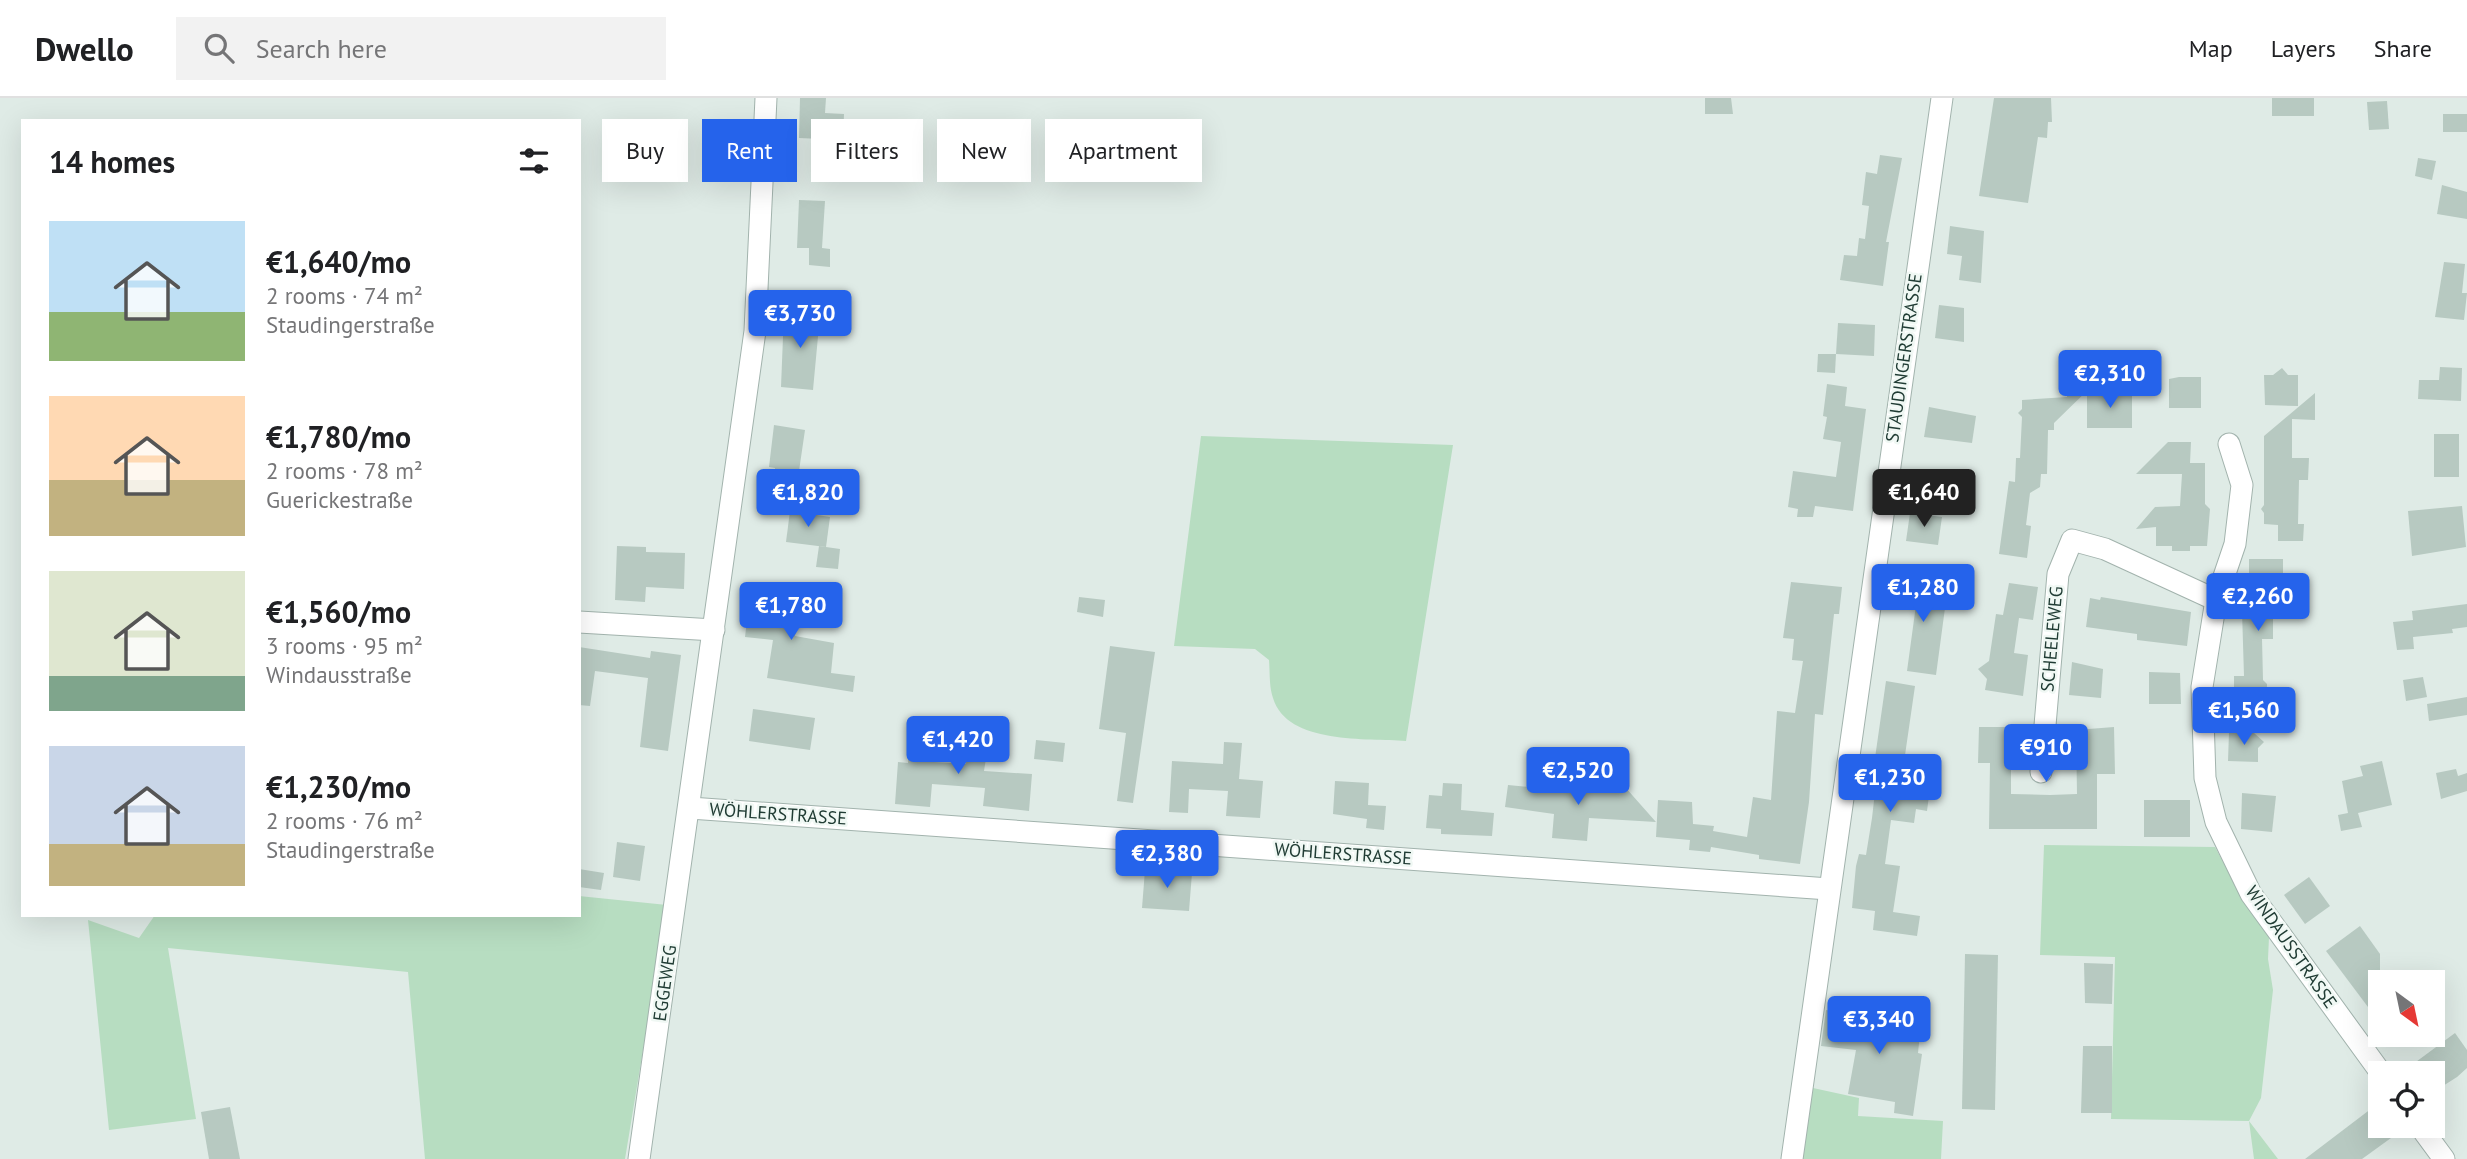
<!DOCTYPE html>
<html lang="en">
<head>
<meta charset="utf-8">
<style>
	:root { --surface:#fff; --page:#f2f2f2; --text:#202124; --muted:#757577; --line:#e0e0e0; --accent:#2563eb }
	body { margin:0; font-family:"PT Sans",sans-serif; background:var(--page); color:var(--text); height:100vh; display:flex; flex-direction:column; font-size:26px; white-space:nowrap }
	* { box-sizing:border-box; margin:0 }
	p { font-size:23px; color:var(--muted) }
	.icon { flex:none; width:38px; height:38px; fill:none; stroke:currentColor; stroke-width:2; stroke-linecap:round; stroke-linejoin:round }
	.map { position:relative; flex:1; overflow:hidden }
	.side { position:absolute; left:21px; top:21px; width:560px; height:798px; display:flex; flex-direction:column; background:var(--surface); border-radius:0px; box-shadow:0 7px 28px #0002 }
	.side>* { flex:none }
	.guide { position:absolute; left:602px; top:21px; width:665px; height:63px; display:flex; gap:14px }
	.needle { width:46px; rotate:147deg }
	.controls { position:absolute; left:2368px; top:872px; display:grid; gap:14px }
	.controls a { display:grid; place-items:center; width:77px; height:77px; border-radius:0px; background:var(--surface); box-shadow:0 7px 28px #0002; font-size:35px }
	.price { position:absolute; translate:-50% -60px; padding:0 16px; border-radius:7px; background:var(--accent); color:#fff; font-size:23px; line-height:46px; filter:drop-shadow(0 2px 4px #0008) }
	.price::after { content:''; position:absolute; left:50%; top:42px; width:21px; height:16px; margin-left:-10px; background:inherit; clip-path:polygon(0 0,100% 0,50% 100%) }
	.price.on { background:#222; color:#fff }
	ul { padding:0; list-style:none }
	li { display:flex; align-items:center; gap:21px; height:175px; padding:0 28px }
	li span { display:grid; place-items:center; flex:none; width:196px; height:140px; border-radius:0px; color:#555 }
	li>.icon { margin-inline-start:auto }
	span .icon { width:84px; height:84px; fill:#fffc; stroke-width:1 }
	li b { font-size:30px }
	h2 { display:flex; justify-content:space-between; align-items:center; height:84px; padding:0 28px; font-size:30px }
	.chip { padding:0 24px; border-radius:0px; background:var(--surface); box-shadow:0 7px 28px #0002; font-size:24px; line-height:63px }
	.chip.on { background:var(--accent); color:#fff }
	header { display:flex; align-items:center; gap:42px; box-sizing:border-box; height:98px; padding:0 35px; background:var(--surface); border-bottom:2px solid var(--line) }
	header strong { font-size:33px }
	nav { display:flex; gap:38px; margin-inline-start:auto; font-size:24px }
	.search { width:490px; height:63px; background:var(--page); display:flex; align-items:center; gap:18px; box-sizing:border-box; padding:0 24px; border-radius:0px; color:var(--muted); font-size:26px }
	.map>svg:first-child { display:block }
	.green { fill:#b7ddc1 }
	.building { fill:#b7c9c1 }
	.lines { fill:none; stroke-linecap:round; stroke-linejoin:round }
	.minor-casing { stroke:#a2b3ad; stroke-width:23 }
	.minor { stroke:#fff; stroke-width:21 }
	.labels { text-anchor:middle; stroke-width:5; stroke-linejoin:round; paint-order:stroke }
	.street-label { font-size:18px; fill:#203c34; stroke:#f0f8f4 }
</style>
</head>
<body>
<header>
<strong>Dwello</strong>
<div class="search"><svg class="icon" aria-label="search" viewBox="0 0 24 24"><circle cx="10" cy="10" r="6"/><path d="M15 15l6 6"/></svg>Search here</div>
<nav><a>Map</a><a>Layers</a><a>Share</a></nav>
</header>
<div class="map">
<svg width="2467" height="1061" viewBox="0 0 2467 1061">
	<rect width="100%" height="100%" fill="#dfebe6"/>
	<!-- green -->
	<g class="green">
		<path d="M1201,338L1453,347L1406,643C1368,640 1287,647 1273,600C1269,589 1270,574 1269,562L1255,551L1174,548Z"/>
		<path d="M2044,747L2215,749L2240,795L2269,839L2268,861L2273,892L2261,1000L2249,1023L2278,1061H2254L2249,1023L2111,1021L2115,859L2040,857Z"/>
		<path d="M579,798L667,807L625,1061H425L408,874L168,850L196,1021L109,1032L88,822L139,840L155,817H579Z"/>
		<path d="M1813,990L1859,1000L1858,1018L1943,1023L1941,1061H1803Z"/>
	</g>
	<!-- building -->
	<g class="building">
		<path d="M800,0H826L825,15L844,16L843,42L799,40Z"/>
		<path d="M1705,0H1731L1733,16H1705Z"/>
		<path d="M1994,0H2051L2052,24H2048L2047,40L2038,39L2028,105L1979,98Z"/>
		<rect x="2272" y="0" width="42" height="18"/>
		<path d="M2387,3L2389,31L2369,32L2367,4Z"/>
		<rect x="2443" y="16" width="24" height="18"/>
		<path d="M1880,57L1902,60L1886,144H1889L1883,188L1840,182L1844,157L1857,158L1859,140L1865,141L1869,108L1862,107L1866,74L1877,76Z"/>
		<path d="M2418,60L2436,63L2432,82L2415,78Z"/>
		<path d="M2442,87L2467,94V121L2437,116Z"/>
		<path d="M799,102L825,103L822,150L830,151V169L809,167V150H797Z"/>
		<path d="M1950,128L1984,133L1981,185L1959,182L1962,158L1947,156Z"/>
		<path d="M2444,164L2465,166L2462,195H2467L2464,222L2435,219Z"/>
		<path d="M1939,207L1964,210V244L1935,240Z"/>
		<path d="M784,214L820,217L813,292L781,289Z"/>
		<path d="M1838,225L1875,227L1874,258L1836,256Z"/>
		<path d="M1818,256H1836L1835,275L1817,274Z"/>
		<path d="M2440,269L2462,270L2461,303L2418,301L2419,282H2439Z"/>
		<path d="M2282,270L2288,277H2298V308L2265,307L2264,277H2273Z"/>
		<path d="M2179,279H2201V310H2169V281Z"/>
		<path d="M1827,286L1847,289L1845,308L1866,311L1853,413L1815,408L1813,419H1797L1798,411L1788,409L1793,373L1836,379L1841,344L1823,341L1827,319L1823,318Z"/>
		<path d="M2067,286H2094L2054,325V332H2048L2047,376H2041L2040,389L2030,395L2026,427L2031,428L2027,460L1999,456L2009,383L2015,384L2016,360H2020L2022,319L2018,315L2022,311V302L2067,299Z"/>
		<rect x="2087" y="295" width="45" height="35"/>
		<path d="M2315,295V322L2292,321V360H2309L2308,382H2299L2298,426H2304L2303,443H2278V427L2264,426V415L2261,411L2264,407V338Z"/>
		<path d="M1929,309L1976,318L1972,345L1924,339Z"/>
		<path d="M774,327L805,332L799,373L796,372L795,383L774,380L775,370L769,369Z"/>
		<rect x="2434" y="336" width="25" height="43"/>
		<path d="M2168,344H2191L2190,365H2205V406L2210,411L2207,448H2190V453H2172V448H2156V429L2136,431L2155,409L2180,408L2182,376H2136Z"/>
		<path d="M2462,408L2466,449L2412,458L2408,413Z"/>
		<path d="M790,413L830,419L826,449L786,444Z"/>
		<path d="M1910,415L1942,419L1938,447L1906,443Z"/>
		<path d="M617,448L646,449V454L685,455L684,491L646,489L645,504L615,502Z"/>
		<path d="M819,448L840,451L838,471L816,469Z"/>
		<path d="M2249,461H2283V486H2273V541H2262L2263,582L2267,586L2266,618H2245V599H2234V578H2244L2242,513H2249Z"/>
		<path d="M1901,476L1934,480L1930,508L1945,510L1936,577L1907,573L1916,507L1898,504Z"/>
		<path d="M1791,484L1842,489L1839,516H1834L1823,617L1815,616L1809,704L1800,766L1759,761V757L1711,749L1710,754L1689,752L1690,742L1656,739L1658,702L1692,704L1693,726L1714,728L1713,733L1747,739L1753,699L1771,702L1777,613L1795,615L1803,563L1792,562L1794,541L1783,540Z"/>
		<path d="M2009,485L2038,489L2033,522L2019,520L2014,555L2028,557L2023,598L1985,592L1987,581L1978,571L1989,563L1996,516L2003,517Z"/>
		<path d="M751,488L801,494L795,538L834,545L831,575L855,578L853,594L767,580L773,542L745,539Z"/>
		<path d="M1079,499L1105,502L1103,519L1077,514Z"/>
		<path d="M2101,499L2191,514L2187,548L2137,542V536L2086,529L2090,500L2100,502Z"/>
		<path d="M2467,506V529L2452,531L2453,535L2413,539L2414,551L2397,552L2393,524L2413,522L2412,513Z"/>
		<path d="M1110,548L1155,554L1133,705L1117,703L1126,635L1099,631Z"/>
		<path d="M579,549L650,560L651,553L681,557L668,653L640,649L648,580L595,573L590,608L579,607Z"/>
		<path d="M2072,564L2103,571L2101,600L2069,597Z"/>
		<path d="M2149,574L2180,575L2181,606H2149Z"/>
		<path d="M2423,579L2427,599L2406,603L2403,582Z"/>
		<path d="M1886,583L1915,588L1903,671L1932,675L1927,713L1916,711L1914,725L1891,722L1885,766L1900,768L1893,814L1920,818L1917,838L1873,832L1875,813L1852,810L1856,768L1859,756L1866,757L1872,720L1878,668L1874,667Z"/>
		<path d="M2467,599V617L2429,623L2427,606Z"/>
		<path d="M753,611L815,620L810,652L749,643Z"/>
		<path d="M1979,629H2011V696L2050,697L2077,696L2076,632L2114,629L2115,676H2097V731H1989L1990,665H1978Z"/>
		<path d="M910,634L936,635L934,664L966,666L970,638L989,641L984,673L1032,676L1029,713L983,708L985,690L932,686L930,709L895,706L898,664L908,665Z"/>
		<path d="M2229,634L2254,635L2264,644L2258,650V664L2228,663Z"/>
		<path d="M1036,642L1065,645L1063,664L1034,661Z"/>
		<path d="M1224,644L1242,645L1239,681L1263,683L1260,720L1226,718L1228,693L1189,691L1188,715L1169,714L1172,663L1223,666Z"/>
		<path d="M2382,663L2392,707L2358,715L2362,729L2341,733L2338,717L2348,715L2342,683L2363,678L2360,668Z"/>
		<path d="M2456,671L2458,678L2467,675V693L2441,701L2436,675Z"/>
		<path d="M1335,683L1369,685L1368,707L1386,708L1384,732L1366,730L1367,721L1333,716Z"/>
		<path d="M1443,685L1462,686L1461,712L1494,715L1492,738L1441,736V731L1426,730L1429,697L1442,698Z"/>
		<path d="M1508,687L1562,692L1563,687L1625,689L1656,724L1589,720L1587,743L1552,740L1554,716L1505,709Z"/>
		<path d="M2242,695L2276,698L2272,734L2241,731Z"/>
		<rect x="2144" y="702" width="46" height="37"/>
		<path d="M617,744L645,748L640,783L613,779Z"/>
		<path d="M579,771L604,775L601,792L579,789Z"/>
		<path d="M1145,772L1192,775L1189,813L1142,810Z"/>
		<path d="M2309,779L2330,808L2305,826L2284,797Z"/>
		<path d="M2360,828L2380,856V925L2326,853Z"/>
		<path d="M1965,856L1998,857L1995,1012L1962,1011Z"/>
		<path d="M2084,865L2113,866L2112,906L2085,905Z"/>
		<path d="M1826,912L1904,924V915L1922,917L1918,955L1922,956L1913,1018L1894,1015L1895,1004L1848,996L1856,952L1821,948Z"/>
		<path d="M2455,935L2467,952V970L2457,979L2432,995V975H2401Z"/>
		<path d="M2083,948H2112V1015H2081Z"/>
		<path d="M2380,1004V1027H2394L2391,1040L2362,1061H2305Z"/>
		<path d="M230,1009L240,1061H209L201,1014Z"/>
	</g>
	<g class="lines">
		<defs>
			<g id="minor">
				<path d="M2229,346L2242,387L2235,446L2216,502L2202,589L2205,680L2216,724L2251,796L2381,975"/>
				<path d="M579,524L714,532"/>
				<path d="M2041,674L2058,476L2072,442L2105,451L2216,502"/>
				<path d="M690,710L1829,791"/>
				<path d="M2419,1027L2444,1061"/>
				<path d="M639,1061L755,233L766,0"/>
				<path d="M1792,1061L1942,0"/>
			</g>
		</defs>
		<!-- minor casing -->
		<use href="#minor" class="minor-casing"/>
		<!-- minor -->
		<use href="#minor" class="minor"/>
	</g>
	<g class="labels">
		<!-- street labels -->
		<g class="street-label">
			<text transform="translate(1904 260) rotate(-82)" y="6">STAUDINGERSTRASSE</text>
			<text transform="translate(2052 541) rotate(-85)" y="6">SCHEELEWEG</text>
			<text transform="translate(778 716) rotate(4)" y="6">WÖHLERSTRASSE</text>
			<text transform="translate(1343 756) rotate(4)" y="6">WÖHLERSTRASSE</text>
			<text transform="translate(2291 849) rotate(55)" y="6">WINDAUSSTRASSE</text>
			<text transform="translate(665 885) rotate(-82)" y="6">EGGEWEG</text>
		</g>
	</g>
</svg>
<div class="controls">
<a><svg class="needle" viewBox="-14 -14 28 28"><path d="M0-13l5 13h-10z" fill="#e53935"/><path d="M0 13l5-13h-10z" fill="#757577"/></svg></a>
<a><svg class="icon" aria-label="locate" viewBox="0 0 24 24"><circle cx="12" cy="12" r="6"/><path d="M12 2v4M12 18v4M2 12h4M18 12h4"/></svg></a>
</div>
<b class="price" style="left:800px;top:252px">€3,730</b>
<b class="price" style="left:2110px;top:312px">€2,310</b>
<b class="price" style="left:808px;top:431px">€1,820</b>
<b class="price on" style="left:1924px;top:431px">€1,640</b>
<b class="price" style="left:1923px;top:526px">€1,280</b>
<b class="price" style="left:2258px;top:535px">€2,260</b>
<b class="price" style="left:791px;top:544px">€1,780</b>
<b class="price" style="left:2244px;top:649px">€1,560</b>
<b class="price" style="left:958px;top:678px">€1,420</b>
<b class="price" style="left:2046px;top:686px">€910</b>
<b class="price" style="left:1578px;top:709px">€2,520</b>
<b class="price" style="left:1890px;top:716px">€1,230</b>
<b class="price" style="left:1167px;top:792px">€2,380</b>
<b class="price" style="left:1879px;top:958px">€3,340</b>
<div class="guide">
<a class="chip">Buy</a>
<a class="chip on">Rent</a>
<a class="chip">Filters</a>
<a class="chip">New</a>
<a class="chip">Apartment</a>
</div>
<section class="side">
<h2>14 homes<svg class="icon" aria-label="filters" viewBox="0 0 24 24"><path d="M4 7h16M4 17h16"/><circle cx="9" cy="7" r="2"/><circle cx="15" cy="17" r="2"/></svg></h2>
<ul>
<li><span style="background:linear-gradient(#bfe0f5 65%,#8fb573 0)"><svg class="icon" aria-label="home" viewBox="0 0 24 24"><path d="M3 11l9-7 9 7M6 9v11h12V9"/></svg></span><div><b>€1,640/mo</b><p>2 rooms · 74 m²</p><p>Staudingerstraße</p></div></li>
<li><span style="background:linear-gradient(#ffd9b3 60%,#c2b280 0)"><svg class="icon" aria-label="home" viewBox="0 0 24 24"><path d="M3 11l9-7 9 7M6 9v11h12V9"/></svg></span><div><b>€1,780/mo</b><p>2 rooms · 78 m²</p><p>Guerickestraße</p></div></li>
<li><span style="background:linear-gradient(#dfe7d0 75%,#7fa58c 0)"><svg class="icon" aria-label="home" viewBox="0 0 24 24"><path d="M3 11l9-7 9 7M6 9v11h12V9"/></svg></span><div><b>€1,560/mo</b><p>3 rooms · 95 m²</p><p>Windausstraße</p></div></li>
<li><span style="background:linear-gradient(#c9d6e8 70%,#c2b280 0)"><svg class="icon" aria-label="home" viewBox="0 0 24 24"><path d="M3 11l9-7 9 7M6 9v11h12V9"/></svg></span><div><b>€1,230/mo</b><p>2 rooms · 76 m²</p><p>Staudingerstraße</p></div></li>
</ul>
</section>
</div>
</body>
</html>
